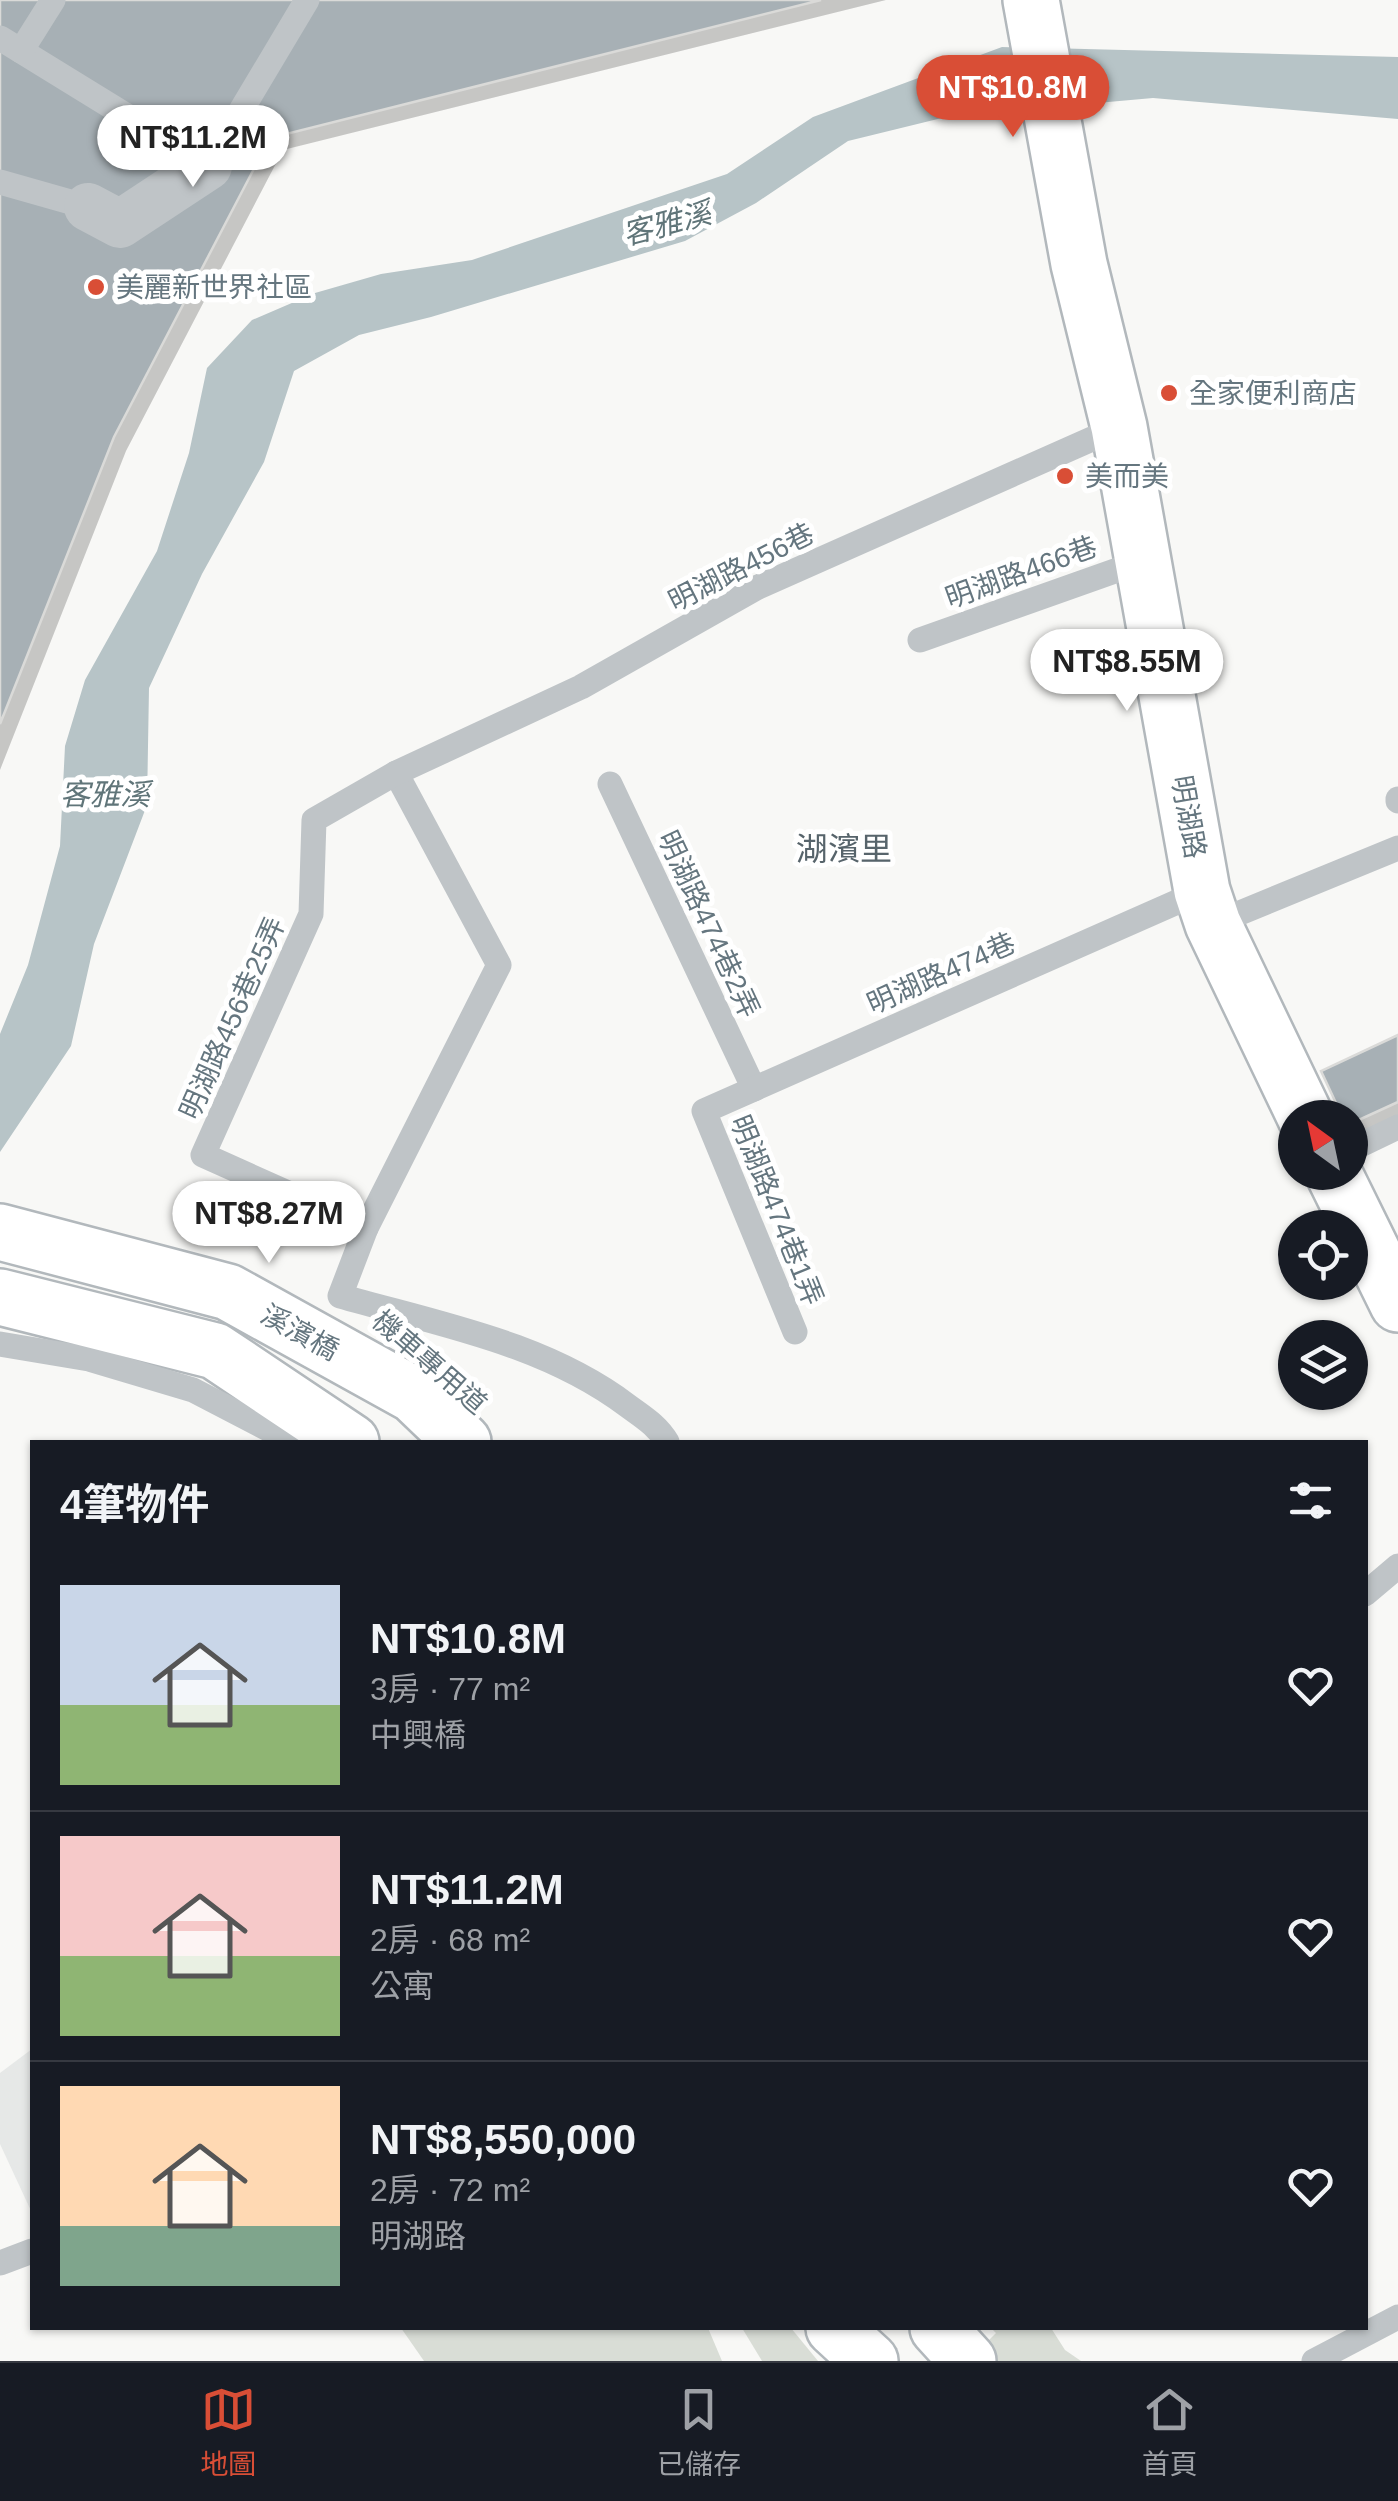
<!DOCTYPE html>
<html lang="zh-TW">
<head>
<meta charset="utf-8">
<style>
	:root { --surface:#171b24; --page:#242831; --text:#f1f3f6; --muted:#9ea1a6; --line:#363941; --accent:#d94e36 }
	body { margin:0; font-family:Helvetica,"Noto Sans TC",sans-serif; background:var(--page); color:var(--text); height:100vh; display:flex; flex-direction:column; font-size:38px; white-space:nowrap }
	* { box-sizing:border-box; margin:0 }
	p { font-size:32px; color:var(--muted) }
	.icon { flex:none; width:55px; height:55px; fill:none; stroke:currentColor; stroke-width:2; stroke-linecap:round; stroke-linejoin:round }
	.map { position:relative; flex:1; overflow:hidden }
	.drawer { position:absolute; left:30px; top:1440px; width:1338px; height:890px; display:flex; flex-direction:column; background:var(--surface); border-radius:0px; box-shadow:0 2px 8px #0004 }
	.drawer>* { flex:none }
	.needle { width:65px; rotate:327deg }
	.tools { position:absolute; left:1278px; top:1100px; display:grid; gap:20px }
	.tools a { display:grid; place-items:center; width:90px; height:90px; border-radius:50%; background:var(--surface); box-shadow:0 2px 8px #0004; font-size:50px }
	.price { position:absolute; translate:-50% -85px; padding:0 22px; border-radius:35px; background:#fff; color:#222; font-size:32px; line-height:65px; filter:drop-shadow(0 2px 5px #0008) }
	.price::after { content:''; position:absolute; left:50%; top:60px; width:30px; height:22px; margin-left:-15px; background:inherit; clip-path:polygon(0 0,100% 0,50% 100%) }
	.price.selected { background:var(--accent); color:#fff }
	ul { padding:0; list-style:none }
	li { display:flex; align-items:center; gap:30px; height:250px; padding:0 30px }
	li+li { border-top:2px solid var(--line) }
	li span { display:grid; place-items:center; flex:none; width:280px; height:200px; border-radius:0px; color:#555 }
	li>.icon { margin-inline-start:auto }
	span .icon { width:120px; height:120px; fill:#fffc; stroke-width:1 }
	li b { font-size:42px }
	h2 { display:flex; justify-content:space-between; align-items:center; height:120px; padding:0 30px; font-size:42px }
	.tabs { display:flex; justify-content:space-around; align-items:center; height:140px; border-top:2px solid var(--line); background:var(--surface); font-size:28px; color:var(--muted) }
	.tabs a { display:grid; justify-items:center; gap:5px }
	.tabs .selected { color:var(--accent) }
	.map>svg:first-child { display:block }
	.built { fill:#e6e8e7 }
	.green { fill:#d9ddd6 }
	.water { fill:#b7c4c7 }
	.shadow { fill:#0003 }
	.building { fill:#a7b0b5; stroke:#dadad8; stroke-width:2.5 }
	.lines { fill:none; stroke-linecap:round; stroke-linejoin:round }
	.secondary-casing { stroke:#b2b8bc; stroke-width:60 }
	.lane { stroke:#bfc4c7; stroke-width:25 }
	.street { stroke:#bfc4c7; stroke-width:48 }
	.secondary { stroke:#fff; stroke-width:55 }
	.poi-dot { fill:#d94e36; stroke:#fff; stroke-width:4 }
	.labels { text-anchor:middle; stroke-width:10; stroke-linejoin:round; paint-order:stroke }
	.poi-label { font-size:28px; fill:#65767f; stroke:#fff; text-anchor:start }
	.street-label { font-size:28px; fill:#65767f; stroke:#fff }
	.water-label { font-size:30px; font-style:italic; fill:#607579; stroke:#fff }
	.quarter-label { font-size:32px; fill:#57646b; stroke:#fff }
</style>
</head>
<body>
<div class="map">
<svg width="1398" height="2361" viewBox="0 0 1398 2361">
	<rect width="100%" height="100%" fill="#f8f8f6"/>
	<!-- built -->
	<path class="built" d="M32,2049V2213L0,2144V2073Z"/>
	<!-- green -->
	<g class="green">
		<path d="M401,2328H708L722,2361H424Z"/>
		<path d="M742,2328H791L818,2361H762Z"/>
		<path d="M991,2328H1051L1065,2350L1081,2361H968L996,2333Z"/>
	</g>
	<!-- water -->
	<path class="water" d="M1002,47L1398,57V119L1153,98L950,116L848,141L756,203L685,241L431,317L359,335L294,371L264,462L202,574L149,688L147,805L94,944L71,1046L0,1152V1034L28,965L60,846L65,746L85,680L157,551L189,453L207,368L252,320L315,293L381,274L472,260L727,174L813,117Z"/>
	<!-- shadow -->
	<g class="shadow">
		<path d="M0,0H886L283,150L126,451L0,770Z"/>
		<path d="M1398,1038V1131L1369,1144L1350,1126V1118Z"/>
	</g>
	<!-- building -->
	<g class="building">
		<path d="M0,0H821L270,138L114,437L0,724Z"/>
		<path d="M1398,1035V1102L1350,1124V1118H1343L1321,1071Z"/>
	</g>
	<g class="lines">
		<defs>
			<g id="secondary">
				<path d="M1031,0L1079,264L1119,427L1202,891L1213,924L1306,1118"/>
				<path d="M1333,1172L1398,1304"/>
				<path d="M0,1232L228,1292L414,1395L463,1442"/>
				<path d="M0,1297L215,1351L351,1442"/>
				<path d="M834,2328L870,2361"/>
				<path d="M938,2328L968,2361"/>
			</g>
		</defs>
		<!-- secondary casing -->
		<use href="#secondary" class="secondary-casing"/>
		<!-- lane -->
		<g class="lane">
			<path d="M0,38L208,166L307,0"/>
			<path d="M21,51L53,0"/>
			<path d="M0,182L88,207"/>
			<path d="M920,640L1143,561"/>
			<path d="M610,784L754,1089"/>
			<path d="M1398,799V801"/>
			<path d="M1213,924L1398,848"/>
			<path d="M1350,1150L1398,1127"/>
			<path d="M366,1228L499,965L396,773"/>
			<path d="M795,1332L704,1111L1202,891"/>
			<path d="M0,1344L89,1359L193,1390L293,1442"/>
			<path d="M667,1442C658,1426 643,1417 628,1406C545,1343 438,1324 340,1296L366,1228L203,1155L311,914L314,820L396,773L581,687L756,588L1119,427"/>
			<path d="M1365,1594L1398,1566"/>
			<path d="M0,2263L32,2251"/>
			<path d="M1314,2361L1398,2317"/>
		</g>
		<!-- street -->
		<path class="street" d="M88,207L120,224L208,166"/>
		<!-- secondary -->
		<use href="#secondary" class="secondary"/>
	</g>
	<!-- markers -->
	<g class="poi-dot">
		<circle cx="96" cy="287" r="10"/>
		<circle cx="1169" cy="393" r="10"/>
		<circle cx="1065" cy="476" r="10"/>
	</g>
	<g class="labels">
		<!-- poi labels -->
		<g class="poi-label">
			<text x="116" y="297">美麗新世界社區</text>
			<text x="1189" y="403">全家便利商店</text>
			<text x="1085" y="486">美而美</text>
		</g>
		<!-- street labels -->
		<g class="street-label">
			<text transform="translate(741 567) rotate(-27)" y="10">明湖路456巷</text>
			<text transform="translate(1021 572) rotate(-20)" y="10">明湖路466巷</text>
			<text transform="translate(1189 817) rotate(80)" y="10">明湖路</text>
			<text transform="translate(709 924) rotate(65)" y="10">明湖路474巷2弄</text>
			<text transform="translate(941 973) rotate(-24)" y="10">明湖路474巷</text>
			<text transform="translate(232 1018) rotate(-66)" y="10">明湖路456巷25弄</text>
			<text transform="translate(777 1210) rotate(68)" y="10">明湖路474巷1弄</text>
			<text transform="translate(300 1332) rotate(29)" y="10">溪濱橋</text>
			<text transform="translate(430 1362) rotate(41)" y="10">機車專用道</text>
		</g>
		<!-- water labels -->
		<g class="water-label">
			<text transform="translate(667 224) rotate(-15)" y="10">客雅溪</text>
			<text x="105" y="805">客雅溪</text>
		</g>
		<!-- quarter labels -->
		<g class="quarter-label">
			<text x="844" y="860">湖濱里</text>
		</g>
	</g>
</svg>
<div class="tools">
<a><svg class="needle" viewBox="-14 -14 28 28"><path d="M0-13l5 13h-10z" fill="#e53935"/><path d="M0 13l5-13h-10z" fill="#9ea1a6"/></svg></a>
<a><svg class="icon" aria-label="locate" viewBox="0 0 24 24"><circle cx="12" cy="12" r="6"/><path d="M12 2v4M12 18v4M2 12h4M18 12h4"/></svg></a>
<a><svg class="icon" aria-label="layers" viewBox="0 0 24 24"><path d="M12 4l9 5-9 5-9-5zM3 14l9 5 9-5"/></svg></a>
</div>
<b class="price selected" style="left:1013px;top:140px">NT$10.8M</b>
<b class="price" style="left:193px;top:190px">NT$11.2M</b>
<b class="price" style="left:1127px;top:714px">NT$8.55M</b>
<b class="price" style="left:269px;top:1266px">NT$8.27M</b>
<section class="drawer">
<h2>4筆物件<svg class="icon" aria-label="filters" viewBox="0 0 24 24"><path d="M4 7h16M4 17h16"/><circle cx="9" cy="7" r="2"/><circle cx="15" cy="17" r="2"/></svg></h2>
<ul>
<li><span style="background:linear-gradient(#c9d6e8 60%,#8fb573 0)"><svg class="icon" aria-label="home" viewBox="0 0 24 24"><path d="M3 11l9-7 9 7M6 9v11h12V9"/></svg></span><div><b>NT$10.8M</b><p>3房 · 77 m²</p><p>中興橋</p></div><svg class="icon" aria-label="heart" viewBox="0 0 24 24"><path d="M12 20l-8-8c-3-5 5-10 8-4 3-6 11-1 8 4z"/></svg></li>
<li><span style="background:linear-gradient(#f6c9c9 60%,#8fb573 0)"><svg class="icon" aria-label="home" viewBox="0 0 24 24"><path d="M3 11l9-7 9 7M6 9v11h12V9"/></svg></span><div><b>NT$11.2M</b><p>2房 · 68 m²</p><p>公寓</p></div><svg class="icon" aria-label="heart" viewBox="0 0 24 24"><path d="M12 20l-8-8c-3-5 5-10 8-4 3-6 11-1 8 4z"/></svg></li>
<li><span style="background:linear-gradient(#ffd9b3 70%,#7fa58c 0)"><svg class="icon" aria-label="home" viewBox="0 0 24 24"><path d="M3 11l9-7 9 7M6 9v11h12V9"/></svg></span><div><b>NT$8,550,000</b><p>2房 · 72 m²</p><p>明湖路</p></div><svg class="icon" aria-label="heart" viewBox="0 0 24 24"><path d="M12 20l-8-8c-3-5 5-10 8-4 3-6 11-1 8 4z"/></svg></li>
</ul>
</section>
</div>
<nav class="tabs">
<a class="selected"><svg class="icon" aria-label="map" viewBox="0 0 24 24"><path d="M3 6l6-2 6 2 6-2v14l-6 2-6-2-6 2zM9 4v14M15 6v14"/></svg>地圖</a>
<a><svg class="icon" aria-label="saved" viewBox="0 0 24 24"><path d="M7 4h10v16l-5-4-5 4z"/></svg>已儲存</a>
<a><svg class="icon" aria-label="home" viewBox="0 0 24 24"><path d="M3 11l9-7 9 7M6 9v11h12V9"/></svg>首頁</a>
</nav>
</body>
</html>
